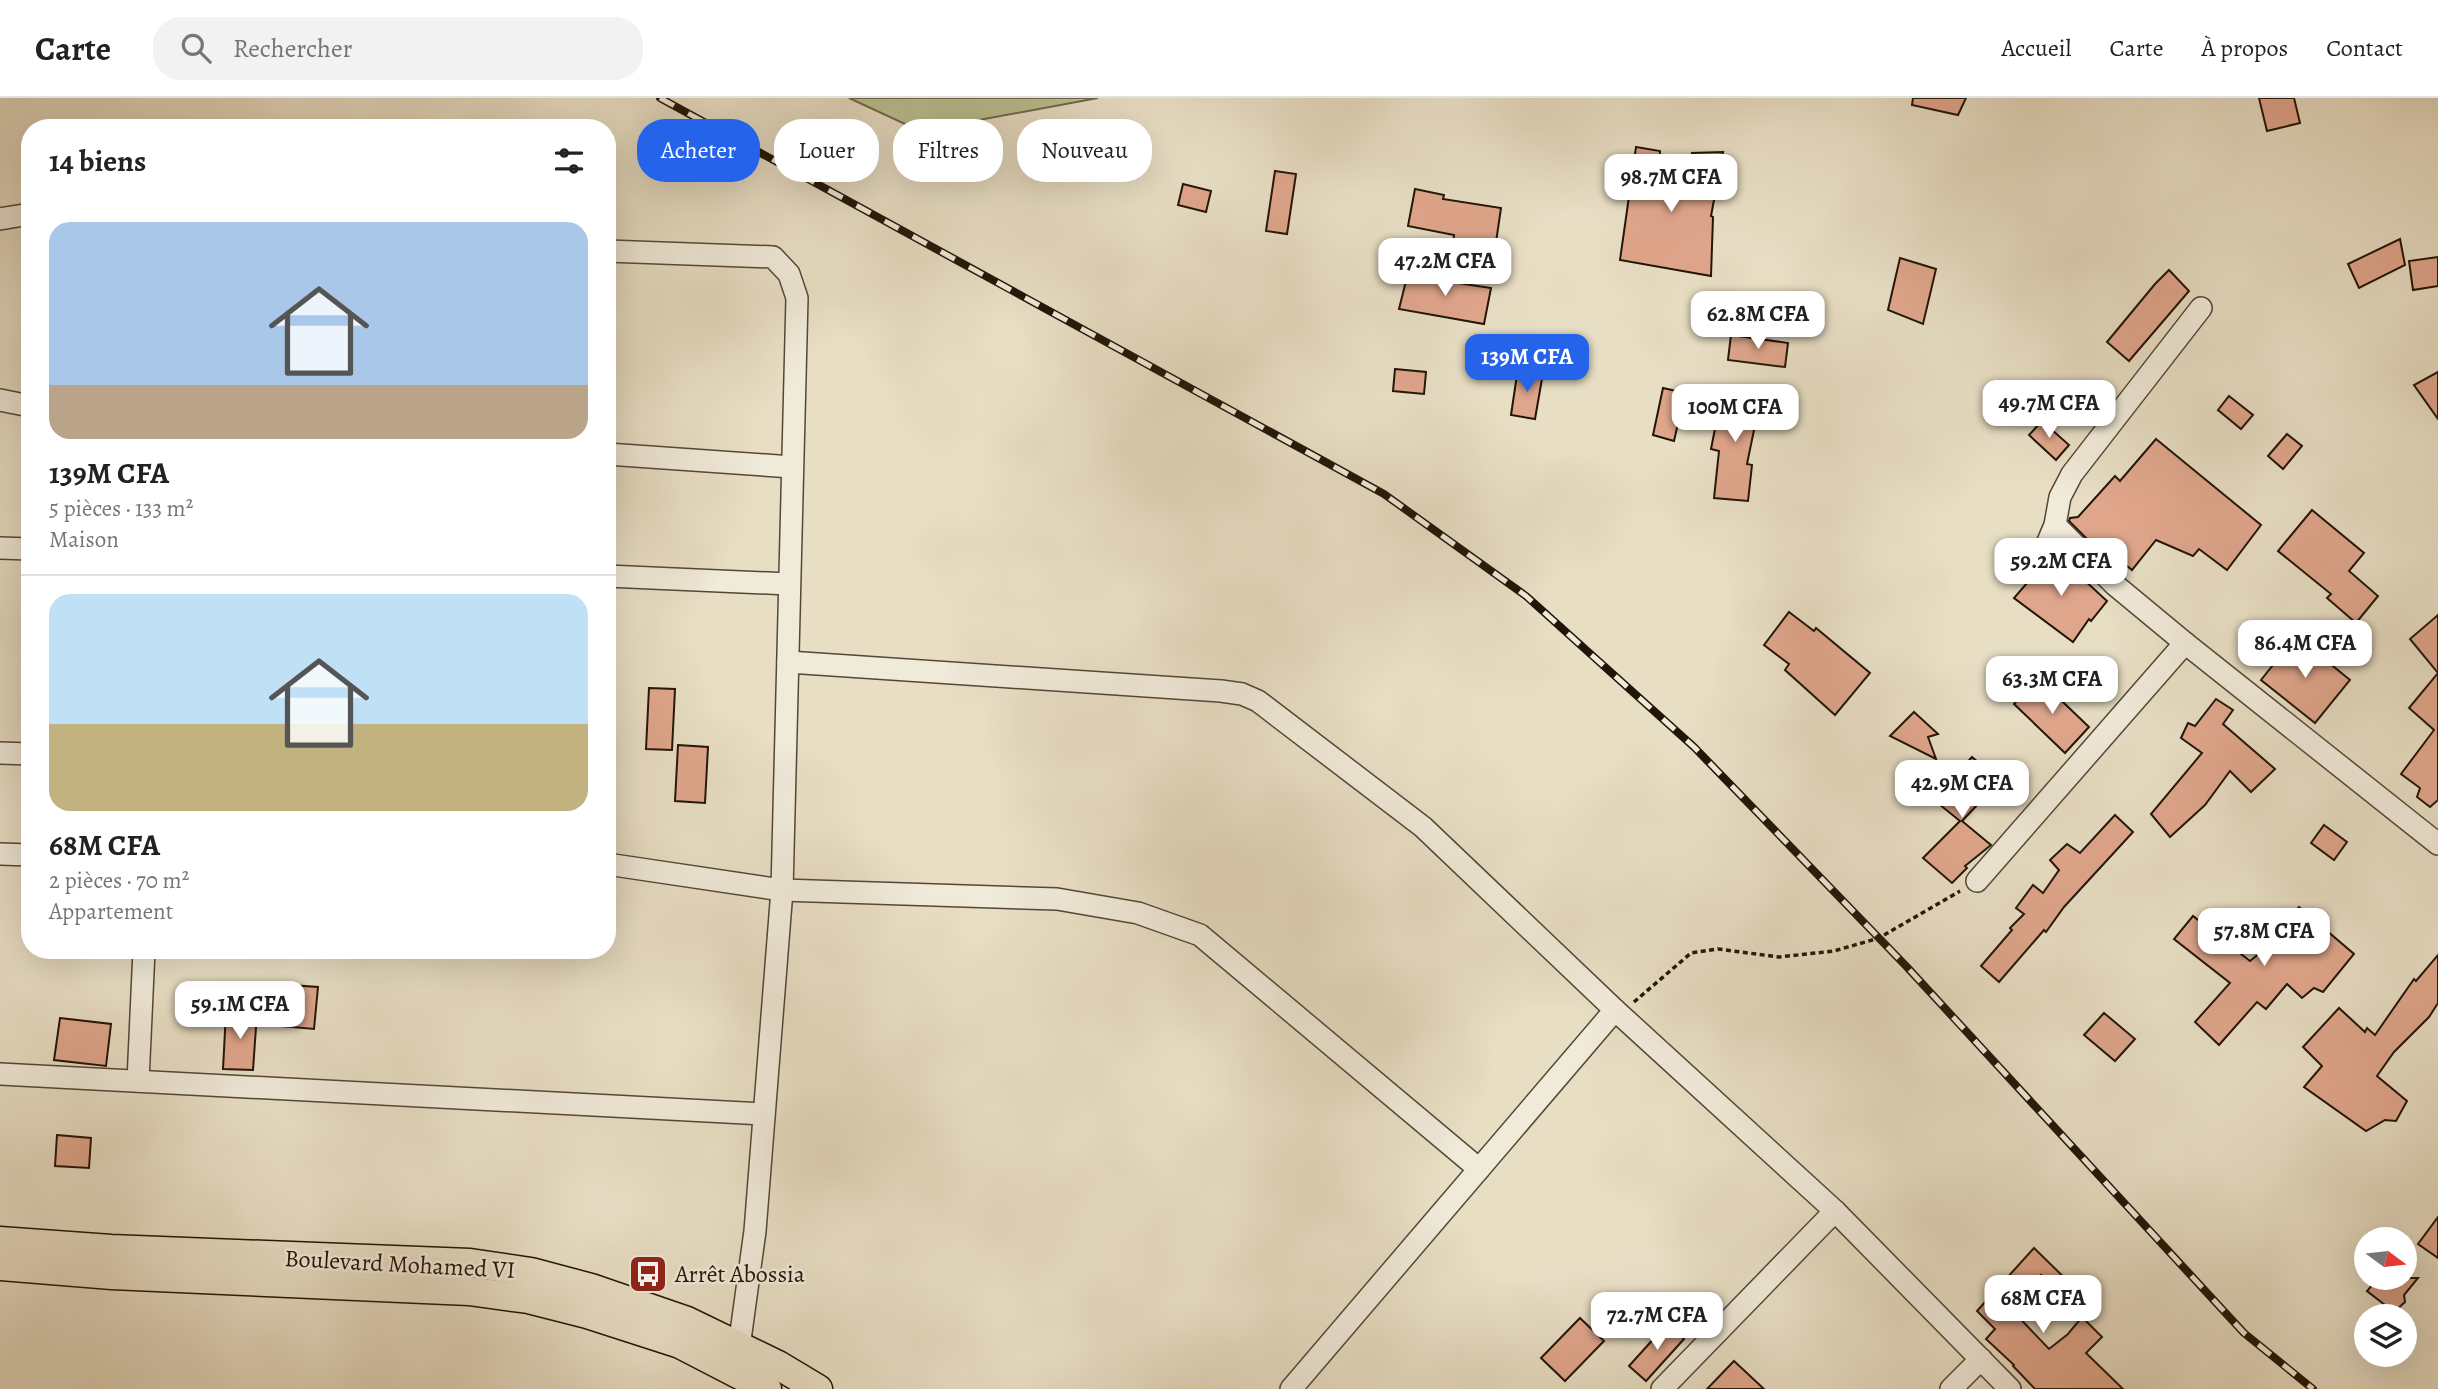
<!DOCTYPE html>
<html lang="fr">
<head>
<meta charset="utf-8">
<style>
	:root { --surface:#fff; --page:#f2f2f2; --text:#222; --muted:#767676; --line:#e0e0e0; --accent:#2563eb }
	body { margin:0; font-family:Alegreya,serif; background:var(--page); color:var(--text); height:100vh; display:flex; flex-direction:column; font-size:26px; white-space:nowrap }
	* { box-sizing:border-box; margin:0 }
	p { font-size:23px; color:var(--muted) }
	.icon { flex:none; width:38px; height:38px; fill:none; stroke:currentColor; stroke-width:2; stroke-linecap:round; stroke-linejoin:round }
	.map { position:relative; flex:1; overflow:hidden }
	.panel { position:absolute; left:21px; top:21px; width:595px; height:840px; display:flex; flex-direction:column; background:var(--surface); border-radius:28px; box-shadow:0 7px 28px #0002 }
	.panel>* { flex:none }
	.top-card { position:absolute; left:637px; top:21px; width:665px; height:63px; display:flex; gap:14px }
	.needle { width:46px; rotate:105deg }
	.buttons { position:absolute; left:2354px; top:1129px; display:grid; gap:14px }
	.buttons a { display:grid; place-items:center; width:63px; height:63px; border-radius:50%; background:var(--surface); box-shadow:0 7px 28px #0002; font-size:35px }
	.price { position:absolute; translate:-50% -60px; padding:0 16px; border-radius:14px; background:#fff; color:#222; font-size:23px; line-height:46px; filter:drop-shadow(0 2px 4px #0008) }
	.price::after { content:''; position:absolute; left:50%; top:42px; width:21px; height:16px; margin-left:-10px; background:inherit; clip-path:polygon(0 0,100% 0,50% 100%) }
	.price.on { background:var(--accent); color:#fff }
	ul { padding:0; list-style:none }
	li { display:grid; align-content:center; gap:14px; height:371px; padding:0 28px }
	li+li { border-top:2px solid var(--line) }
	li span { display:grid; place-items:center; height:217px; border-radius:21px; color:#555 }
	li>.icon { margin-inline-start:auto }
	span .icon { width:126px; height:126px; fill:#fffc; stroke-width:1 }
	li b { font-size:30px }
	h2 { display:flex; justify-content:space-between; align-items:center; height:84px; padding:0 28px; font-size:30px }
	.tag { padding:0 24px; border-radius:28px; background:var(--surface); box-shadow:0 7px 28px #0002; font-size:24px; line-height:63px }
	.tag.on { background:var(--accent); color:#fff }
	header { display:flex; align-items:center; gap:42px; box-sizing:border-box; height:98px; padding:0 35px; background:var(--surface); border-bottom:2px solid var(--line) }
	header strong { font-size:33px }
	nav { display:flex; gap:38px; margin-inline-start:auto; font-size:24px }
	.search { width:490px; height:63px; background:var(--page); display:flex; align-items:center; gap:18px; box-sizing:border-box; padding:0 24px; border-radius:28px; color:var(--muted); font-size:26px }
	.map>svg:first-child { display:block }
	.green { fill:#bbc091; stroke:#6e6a4c; stroke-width:2 }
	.building { fill:#e0a68c; stroke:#221507; stroke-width:2 }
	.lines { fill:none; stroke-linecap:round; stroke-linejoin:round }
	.minor-casing { stroke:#544736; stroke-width:24 }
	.major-casing { stroke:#221507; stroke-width:31 }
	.path { stroke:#221507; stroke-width:3.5; stroke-dasharray:5 3.5; stroke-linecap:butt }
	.minor { stroke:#f0ead9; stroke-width:21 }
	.major { stroke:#e8dec4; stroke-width:28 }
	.rail-casing { stroke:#221507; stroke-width:8 }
	.rail { stroke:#f0ead9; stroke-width:5; stroke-dasharray:16; stroke-linecap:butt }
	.labels { text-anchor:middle; stroke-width:5; stroke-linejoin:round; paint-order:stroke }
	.street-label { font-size:24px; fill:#221507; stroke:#f0ead9 }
	.poi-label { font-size:24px; fill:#221507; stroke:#f0ead9; text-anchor:start }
</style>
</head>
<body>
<header>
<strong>Carte</strong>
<div class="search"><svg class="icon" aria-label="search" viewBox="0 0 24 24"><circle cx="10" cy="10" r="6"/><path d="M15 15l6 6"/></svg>Rechercher</div>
<nav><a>Accueil</a><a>Carte</a><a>À propos</a><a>Contact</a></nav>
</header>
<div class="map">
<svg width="2438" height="1291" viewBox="0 0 2438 1291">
	<rect width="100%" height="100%" fill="#e8dec4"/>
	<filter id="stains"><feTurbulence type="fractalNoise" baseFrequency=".00286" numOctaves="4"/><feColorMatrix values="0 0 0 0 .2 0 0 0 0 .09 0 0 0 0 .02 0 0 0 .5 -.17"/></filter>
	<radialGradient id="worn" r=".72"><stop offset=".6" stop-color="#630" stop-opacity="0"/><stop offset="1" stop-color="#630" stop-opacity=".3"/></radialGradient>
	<!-- green -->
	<path class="green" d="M849,0H1098L920,33Z"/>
	<!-- building -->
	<g class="building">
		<path d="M1913,0H1966L1958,17L1912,7Z"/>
		<path d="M2259,0H2294L2300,25L2267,33Z"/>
		<path d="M1636,49L1660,53L1659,70L1687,86L1692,55L1723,54L1711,118L1713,119L1711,178L1620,162Z"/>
		<path d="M1275,73L1296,76L1287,136L1266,133Z"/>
		<path d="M1183,86L1211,93L1206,114L1178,107Z"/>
		<path d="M1415,91L1444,97L1443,101L1501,110L1495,151L1453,145L1454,137L1408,128Z"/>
		<path d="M2400,141L2405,167L2359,190L2348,166Z"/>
		<path d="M2438,159V188L2413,192L2409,163Z"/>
		<path d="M1900,160L1936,171L1923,226L1888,212Z"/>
		<path d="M1409,171L1458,185L1491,190L1484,226L1399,211Z"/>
		<path d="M2169,172L2189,193L2129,263L2107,244L2155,186Z"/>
		<path d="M1731,237L1788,245L1785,269L1728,262Z"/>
		<path d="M1518,270L1543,275L1535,321L1511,317Z"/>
		<path d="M1395,271L1426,274L1424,296L1393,293Z"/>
		<path d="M2438,274V321L2414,287Z"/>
		<path d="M1663,290L1685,295L1674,343L1653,337Z"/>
		<path d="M1723,290L1761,298L1747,366L1752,367L1748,403L1714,400L1719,353L1711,351Z"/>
		<path d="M2229,298L2253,317L2241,331L2218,312Z"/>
		<path d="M2042,323L2069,347L2056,362L2029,337Z"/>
		<path d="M2287,336L2302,348L2283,371L2268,358Z"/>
		<path d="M2156,341L2261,427L2227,472L2199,451L2193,458L2156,442L2132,472L2094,441L2091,445L2069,423L2070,420L2078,419L2115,378L2120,383Z"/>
		<path d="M2312,412L2364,455L2349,473L2378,498L2356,525L2327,500L2331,496L2278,453Z"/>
		<path d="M2056,456L2107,503L2091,523L2089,521L2073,544L2014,500L2033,478L2041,473Z"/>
		<path d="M1789,514L1814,533L1816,530L1870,575L1835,617L1785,572L1789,566L1764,547Z"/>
		<path d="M2438,517V575L2410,541Z"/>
		<path d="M2296,538L2350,582L2315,625L2261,582Z"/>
		<path d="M2438,575V702L2430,709L2417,699L2420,690L2401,676L2434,632L2409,610Z"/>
		<path d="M2038,580L2089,629L2065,655L2014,606Z"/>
		<path d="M649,590L675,591L672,652L646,651Z"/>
		<path d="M2216,601L2233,612L2223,626L2275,671L2251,694L2230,673L2205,707L2170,739L2151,716L2202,655L2181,640L2188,625L2195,628Z"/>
		<path d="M1914,614L1938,636L1928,639L1936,661L1890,638Z"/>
		<path d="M678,647L708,649L705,705L675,703Z"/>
		<path d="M1972,659L2000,683L1962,723L1991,747L1965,768L1967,770L1952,785L1923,760L1960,723L1934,702Z"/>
		<path d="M2115,717L2133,734L2064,809L2046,834L2044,832L1999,884L1981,868L2012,832L2010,830L2024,816L2016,810L2033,787L2043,795L2059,772L2050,762L2067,746L2080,755Z"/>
		<path d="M2324,727L2347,744L2334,762L2311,745Z"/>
		<path d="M2299,809L2354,856L2323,894L2314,890L2302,900L2287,886L2266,911L2257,904L2219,947L2195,924L2230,885L2174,841L2193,818L2250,863L2268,848Z"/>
		<path d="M2438,857V905L2429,919L2394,954L2377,978L2407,1003L2396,1023L2385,1022L2366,1033L2304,989L2322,968L2303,949L2339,910L2365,934L2367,930L2375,937L2414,881L2416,883Z"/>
		<path d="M261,885L318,889L314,931L259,926Z"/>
		<path d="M226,914L257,915L253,972L223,971Z"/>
		<path d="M2104,915L2135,941L2115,963L2084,937Z"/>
		<path d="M60,920L111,926L106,968L54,962Z"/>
		<path d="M57,1037L91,1040L89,1070L55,1068Z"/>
		<path d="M2438,1119V1160L2418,1146Z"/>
		<path d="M2034,1150L2078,1193L2071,1201L2041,1177L2012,1212L2049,1251L2068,1236L2082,1219L2102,1239L2086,1255L2123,1291H2035L2013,1268L2014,1267L1986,1241L1995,1231L1977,1213Z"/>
		<path d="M2378,1180H2418L2404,1197L2405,1204L2394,1214L2367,1193Z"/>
		<path d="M1580,1220L1604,1243L1565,1283L1541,1260Z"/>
		<path d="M1667,1226L1684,1241L1646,1283L1629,1268Z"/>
		<path d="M1734,1263L1764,1291H1707Z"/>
	</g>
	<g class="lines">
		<defs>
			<g id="minor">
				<path d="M0,121L30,116"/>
				<path d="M607,153L773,159L789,176L797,200L782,792L755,1133L739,1249"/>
				<path d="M0,302L30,308"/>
				<path d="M607,356L792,369"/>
				<path d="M2055,427L2115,487L2185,545L2438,746"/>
				<path d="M0,450L30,451"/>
				<path d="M2031,465L2047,446L2055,427L2060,399L2072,376L2201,210"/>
				<path d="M607,478L789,486"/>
				<path d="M788,564L1221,593L1242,596L1258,603L1423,729L1615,912L1835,1113L2010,1291"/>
				<path d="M0,655L30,656"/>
				<path d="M0,756L30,757"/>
				<path d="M607,766L782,792L1057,801L1138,815L1200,837L1479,1071"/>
				<path d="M1977,783L2185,545"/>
				<path d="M0,976L764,1016"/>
				<path d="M138,983L144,852"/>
				<path d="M1291,1291L1615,912"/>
				<path d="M1662,1291L1835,1113"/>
				<path d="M1951,1291L1981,1261"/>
			</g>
			<g id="major">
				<path d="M0,1143L111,1151L470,1165L531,1174L591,1190L687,1223L778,1267L818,1291"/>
				<path d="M0,1168L112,1177L469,1193L528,1201L587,1216L680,1246L767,1291"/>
			</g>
		</defs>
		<!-- minor casing -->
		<use href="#minor" class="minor-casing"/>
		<!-- major casing -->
		<use href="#major" class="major-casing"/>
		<!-- path -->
		<path class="path" d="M1634,904L1691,855L1718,851L1779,859L1834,853L1879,840L1960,793"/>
		<!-- minor -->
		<use href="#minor" class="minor"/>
		<!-- major -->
		<use href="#major" class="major"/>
		<defs>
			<path id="rail" d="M660,0L1384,396L1526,498L1694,649L1906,868L2244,1235L2313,1291"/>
		</defs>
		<!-- rail casing -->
		<use href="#rail" class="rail-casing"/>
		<!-- rail -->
		<use href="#rail" class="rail"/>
	</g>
	<!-- icons -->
	<defs>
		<symbol id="bus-square" viewBox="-11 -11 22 22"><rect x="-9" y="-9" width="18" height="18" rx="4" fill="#8f2418" stroke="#f0ead9"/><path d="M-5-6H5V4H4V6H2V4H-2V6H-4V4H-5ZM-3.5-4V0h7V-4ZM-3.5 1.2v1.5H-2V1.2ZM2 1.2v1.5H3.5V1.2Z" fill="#fff"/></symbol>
	</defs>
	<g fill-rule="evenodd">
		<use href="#bus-square" x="626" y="1154" width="44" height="44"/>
	</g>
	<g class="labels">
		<!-- street labels -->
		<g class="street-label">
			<text transform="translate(400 1166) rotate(3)" y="8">Boulevard Mohamed VI</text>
		</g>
		<!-- poi labels -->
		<g class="poi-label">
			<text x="675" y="1184">Arrêt Abossia</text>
		</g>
	</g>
	<rect width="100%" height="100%" filter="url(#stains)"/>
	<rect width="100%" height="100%" fill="url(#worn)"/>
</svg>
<div class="buttons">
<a><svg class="needle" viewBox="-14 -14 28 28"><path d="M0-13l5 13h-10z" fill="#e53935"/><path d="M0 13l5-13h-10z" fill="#767676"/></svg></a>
<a><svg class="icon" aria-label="layers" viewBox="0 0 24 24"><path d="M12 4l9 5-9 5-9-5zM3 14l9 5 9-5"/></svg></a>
</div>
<b class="price" style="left:1671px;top:116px">98.7M CFA</b>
<b class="price" style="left:1445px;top:200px">47.2M CFA</b>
<b class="price" style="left:1758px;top:253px">62.8M CFA</b>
<b class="price on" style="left:1527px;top:296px">139M CFA</b>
<b class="price" style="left:2049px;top:342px">49.7M CFA</b>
<b class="price" style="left:1735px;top:346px">100M CFA</b>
<b class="price" style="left:2061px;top:500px">59.2M CFA</b>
<b class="price" style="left:2305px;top:582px">86.4M CFA</b>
<b class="price" style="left:2052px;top:618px">63.3M CFA</b>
<b class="price" style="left:1962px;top:722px">42.9M CFA</b>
<b class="price" style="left:2264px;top:870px">57.8M CFA</b>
<b class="price" style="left:240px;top:943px">59.1M CFA</b>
<b class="price" style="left:2043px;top:1237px">68M CFA</b>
<b class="price" style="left:1657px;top:1254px">72.7M CFA</b>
<div class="top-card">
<a class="tag on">Acheter</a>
<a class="tag">Louer</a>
<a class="tag">Filtres</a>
<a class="tag">Nouveau</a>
</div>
<section class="panel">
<h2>14 biens<svg class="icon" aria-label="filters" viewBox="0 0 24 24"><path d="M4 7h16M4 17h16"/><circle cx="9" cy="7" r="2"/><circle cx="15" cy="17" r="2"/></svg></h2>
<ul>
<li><span style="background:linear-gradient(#a9c7e8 75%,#b9a48a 0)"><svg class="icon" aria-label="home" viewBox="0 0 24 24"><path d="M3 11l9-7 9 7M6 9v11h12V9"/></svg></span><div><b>139M CFA</b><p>5 pièces · 133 m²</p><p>Maison</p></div></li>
<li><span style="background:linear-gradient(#bfe0f5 60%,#c2b280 0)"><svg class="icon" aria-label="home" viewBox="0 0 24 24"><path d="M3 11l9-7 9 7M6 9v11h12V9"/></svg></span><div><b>68M CFA</b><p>2 pièces · 70 m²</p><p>Appartement</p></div></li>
</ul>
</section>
</div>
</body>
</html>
